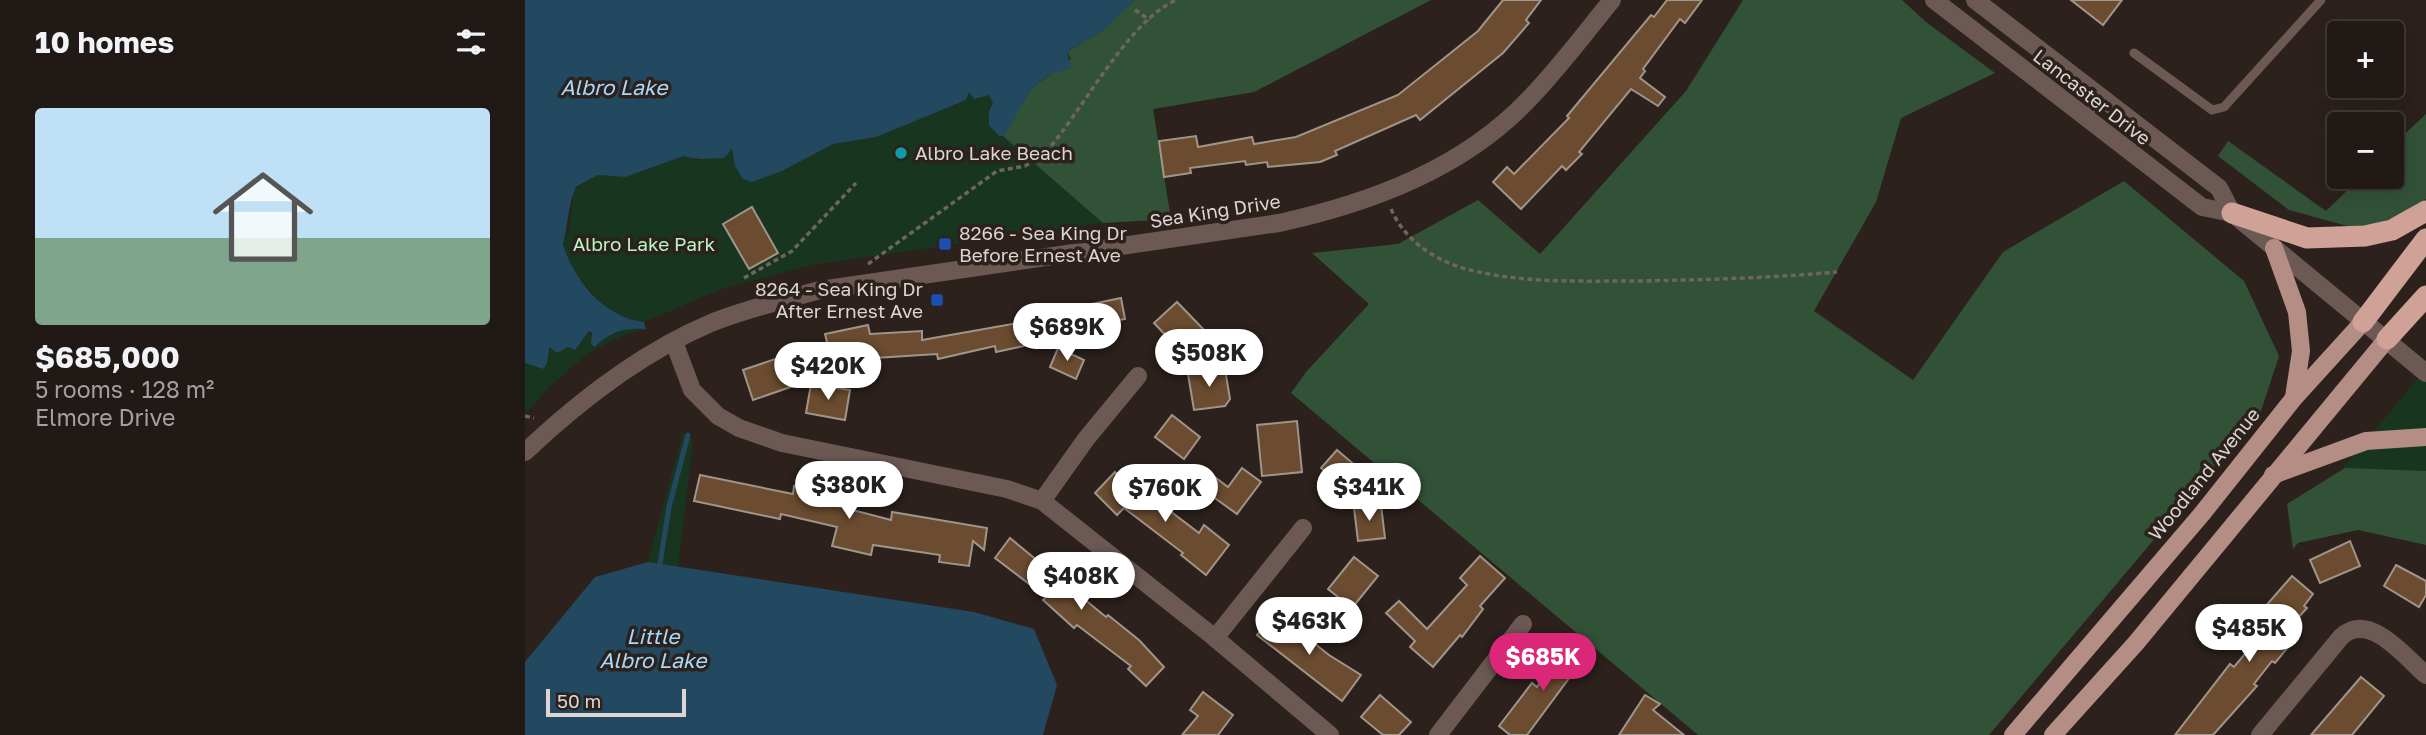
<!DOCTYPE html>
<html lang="en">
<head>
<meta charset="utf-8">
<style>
	:root { --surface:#211915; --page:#2d2622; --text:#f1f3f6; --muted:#a2a0a0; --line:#3e3834; --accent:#db2777 }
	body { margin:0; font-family:"Golos Text",sans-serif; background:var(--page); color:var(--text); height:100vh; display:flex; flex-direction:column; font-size:26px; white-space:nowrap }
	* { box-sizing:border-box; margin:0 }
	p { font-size:23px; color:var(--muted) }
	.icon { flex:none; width:38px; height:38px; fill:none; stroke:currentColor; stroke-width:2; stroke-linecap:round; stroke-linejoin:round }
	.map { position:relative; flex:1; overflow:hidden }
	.side { display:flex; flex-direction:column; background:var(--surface); width:525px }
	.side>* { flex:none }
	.fabs { position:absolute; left:1802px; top:21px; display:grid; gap:14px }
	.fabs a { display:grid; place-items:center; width:77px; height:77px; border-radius:7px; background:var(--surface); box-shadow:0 7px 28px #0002,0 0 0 2px var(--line); font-size:35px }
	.scale { position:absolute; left:21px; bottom:18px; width:140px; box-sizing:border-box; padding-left:7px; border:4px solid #dcd5d1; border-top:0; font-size:19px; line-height:24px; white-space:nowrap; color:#dcd5d1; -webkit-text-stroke:5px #2c211c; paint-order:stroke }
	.price { position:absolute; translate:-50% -60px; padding:0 16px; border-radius:24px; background:#fff; color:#222; font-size:23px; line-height:46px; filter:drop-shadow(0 2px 4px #0008) }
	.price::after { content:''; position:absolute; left:50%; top:42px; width:21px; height:16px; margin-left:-10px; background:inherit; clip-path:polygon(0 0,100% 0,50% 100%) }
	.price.active { background:var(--accent); color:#fff }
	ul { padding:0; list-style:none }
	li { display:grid; align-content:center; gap:14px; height:371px; padding:0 35px }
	li span { display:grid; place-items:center; height:217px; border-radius:7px; color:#555 }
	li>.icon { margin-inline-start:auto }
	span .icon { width:126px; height:126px; fill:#fffc; stroke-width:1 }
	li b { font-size:30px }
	h2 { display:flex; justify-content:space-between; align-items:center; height:84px; padding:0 35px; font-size:30px }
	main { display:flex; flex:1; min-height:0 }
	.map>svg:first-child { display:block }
	.green { fill:#18361f }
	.forest { fill:#325238 }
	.water { fill:#234960 }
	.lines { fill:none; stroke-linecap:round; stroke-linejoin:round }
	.stream { stroke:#234960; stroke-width:5 }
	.building { fill:#6b4c30; stroke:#a0958b; stroke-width:2 }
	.path { stroke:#6e6460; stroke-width:3.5; stroke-dasharray:5 3.5; stroke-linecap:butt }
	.service { stroke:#6c5954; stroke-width:9 }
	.minor { stroke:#6c5954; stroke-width:18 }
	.tertiary { stroke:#6c5954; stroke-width:18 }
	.primary { stroke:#b48d84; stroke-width:18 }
	.motorway { stroke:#d0a197; stroke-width:21 }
	.culture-dot { fill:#0f9aa8; stroke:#2c211c; stroke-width:2.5 }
	.transit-dot { fill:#1a4fb4; stroke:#2c211c; stroke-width:2.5 }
	.labels { text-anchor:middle; stroke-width:7; stroke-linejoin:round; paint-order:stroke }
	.street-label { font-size:19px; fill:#dcd5d1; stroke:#2c211c }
	.poi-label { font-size:19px; fill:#dcd5d1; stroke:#2c211c; text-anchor:start }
	.park-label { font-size:19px; fill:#b9f4c3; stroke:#2c211c }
	.water-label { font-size:21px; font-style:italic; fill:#a6d9fb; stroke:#2c211c }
</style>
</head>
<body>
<main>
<section class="side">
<h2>10 homes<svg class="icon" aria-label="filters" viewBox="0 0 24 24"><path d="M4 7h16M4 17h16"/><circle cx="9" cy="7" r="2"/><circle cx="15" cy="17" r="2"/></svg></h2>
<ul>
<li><span style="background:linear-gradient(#bfe0f5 60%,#7fa58c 0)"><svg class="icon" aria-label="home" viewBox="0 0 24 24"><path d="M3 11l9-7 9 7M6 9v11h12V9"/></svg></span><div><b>$685,000</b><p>5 rooms · 128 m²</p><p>Elmore Drive</p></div></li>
</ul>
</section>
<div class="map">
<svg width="1901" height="735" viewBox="0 0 1901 735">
	<rect width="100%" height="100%" fill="#2c211c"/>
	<!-- green -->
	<g class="green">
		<path d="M609,0H906L729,92L628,109L646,219L578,223L286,265L197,289L119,322L91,315L77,304L50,275L38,244L44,230L49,189L73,175L100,177L159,156L172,160L202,154L207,149L244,175L308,144L351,137L441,100L444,92L447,97L464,95L468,103L464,121L476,136H479L561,39Z"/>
		<path d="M104,328L121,329C67,341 37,374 0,413V363L16,369L24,347L31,353L43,347L49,350L64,331L73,345L83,334Z"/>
		<path d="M1901,369V537L1818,468Z"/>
		<path d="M158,432L168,440L153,567L123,562Z"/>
	</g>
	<!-- forest -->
	<g class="forest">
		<path d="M609,0H906L729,92L628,109L646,219L578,223L478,136L507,88L546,59L542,52L578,30Z"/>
		<path d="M1218,0H1377L1401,22L1470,73L1376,118L1351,202L1289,311L1388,380L1478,252L1599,181L1719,281L1754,356L1735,414L1464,735H1173L766,393L781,372L844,304L787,253L873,244L953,200L1015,254L1161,91Z"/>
		<path d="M1901,114V199L1887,210L1837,230L1764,210L1693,156L1703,141L1801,211L1836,177H1867V146Z"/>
		<path d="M1820,468L1901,471V545L1833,530L1773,543L1768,549L1762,504Z"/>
	</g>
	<!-- water -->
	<g class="water">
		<path d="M0,0H609L578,30L542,52L546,68L524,75L507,88L479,136H474L464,125V111L468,103L464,95L449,99L444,92L441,100L351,137L308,144L257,171L227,182L218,179L210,166L207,149L199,158C185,158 172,161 159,156L100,177L73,175L51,187C43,204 43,226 38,244C49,281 79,317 119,322L121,329C99,328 86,331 70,347L66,344L67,333L64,331L50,350L43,347L32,353L24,347L22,363L18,369L0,363Z"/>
		<path d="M123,562L449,612L509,629L532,685L518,735H0V662L70,577Z"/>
	</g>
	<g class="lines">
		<!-- stream -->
		<path class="stream" d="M135,564L144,507L163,435"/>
	</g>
	<!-- building -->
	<g class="building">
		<path d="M978,0H1016L1001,20L1004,23L978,53L895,120L891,115L810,151L812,155L795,162L743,167L742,162L721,165L720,161L665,168L666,173L639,177L634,141L671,136L673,147L727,137L729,144L771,137L873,95L953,31Z"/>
		<path d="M1142,0H1177L1160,23L1155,19L1118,69L1120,71L1115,78L1140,97L1133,106L1106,89L1054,152L1057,154L1041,170L1037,166L996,209L968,182L982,167L989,174L1044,118L1042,116L1126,15L1129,17Z"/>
		<path d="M1546,0H1597L1578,25Z"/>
		<path d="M227,207L253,253L224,269L198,224Z"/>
		<path d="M596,298L600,319L561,326L557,306Z"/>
		<path d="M652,302L684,335L661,357L629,323Z"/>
		<path d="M498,322L503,345L471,352L470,346L413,359L412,354L350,358L308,367L300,334L343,325L345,334L397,331V340Z"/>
		<path d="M533,348L559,360L551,379L525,367Z"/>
		<path d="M262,355L269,376L256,378L280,382L228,400L218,370Z"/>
		<path d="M700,369L705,399L700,406L669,410L663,374Z"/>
		<path d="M286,384L325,390L320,420L281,413Z"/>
		<path d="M647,415L675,437L659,459L630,437Z"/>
		<path d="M772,421L777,472L737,476L732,425Z"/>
		<path d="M812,450L838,472L822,490L796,468Z"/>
		<path d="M717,468L736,482L712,514L673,486L683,472L703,487Z"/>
		<path d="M590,472L624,503L628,498L674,533L679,525L704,545L681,575L656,555L658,553L599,508L592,515L570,493Z"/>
		<path d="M175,475L268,494L269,486L299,493L297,502L366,520L367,512L462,528L459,550L448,541L444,566L414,562L415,555L348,545L346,555L307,546L312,527L256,514L255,519L169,501Z"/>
		<path d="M856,505L860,538L833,541L829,508Z"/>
		<path d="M485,538L581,617L583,615L614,640L639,667L621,686L603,669L606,666L552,625L549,628L518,600L521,597L470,558Z"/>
		<path d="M1825,541L1835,566L1795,583L1785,560Z"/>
		<path d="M955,556L980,578L955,606L958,609L937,637L935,635L908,667L885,647L890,641L861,613L874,601L902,629L942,585L935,578Z"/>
		<path d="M829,557L853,576L827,608L803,589Z"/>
		<path d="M1871,565L1901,581V595L1894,607L1859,586Z"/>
		<path d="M1767,576L1788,594L1779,606L1782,608L1755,638L1764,646L1750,663L1747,661L1729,684L1732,686L1688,735H1650L1705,664L1709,667L1750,618L1739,608Z"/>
		<path d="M750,612L804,655L836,675L817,701L732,635Z"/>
		<path d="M1043,641L1062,654L1002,735H985L974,726L1007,683L1012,687Z"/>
		<path d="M1836,677L1859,696L1827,735H1786Z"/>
		<path d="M678,692L708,715L693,735H657L673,716L665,710Z"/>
		<path d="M855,695L886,722L874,735H858L836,717Z"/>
		<path d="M1120,695L1135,704L1128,710L1159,735H1094Z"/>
	</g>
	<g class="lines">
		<!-- path -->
		<g class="path">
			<path d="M610,10L625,20"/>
			<path d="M866,209C881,244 917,265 954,272C1004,283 1057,281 1108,281C1177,280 1244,278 1312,272"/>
			<path d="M343,264L472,171L500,166L520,153C557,112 602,22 651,0"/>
			<path d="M219,278L267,251L331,183"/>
			<path d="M0,416L9,418"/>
		</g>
		<!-- service -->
		<g class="service">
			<path d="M1609,53L1687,110L1699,107L1796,0"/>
			<path d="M1560,118L1576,96"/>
		</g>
		<!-- minor -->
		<g class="minor">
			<path d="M149,342L167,390L193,416L214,428L257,443L482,489L517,501L690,638L805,735"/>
			<path d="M517,501L561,439L613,376"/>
			<path d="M690,638L778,528"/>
			<path d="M913,735L998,624"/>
			<path d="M1735,735L1816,637C1844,610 1880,657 1901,675"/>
		</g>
		<!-- tertiary -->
		<g class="tertiary">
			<path d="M1409,0L1677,207L1707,213"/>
			<path d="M1450,0L1694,188L1707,213L1901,373"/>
			<path d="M0,452C54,401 117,352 186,323C221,309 259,300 295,290L754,223C845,203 938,169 1004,99C1034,68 1060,33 1087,0"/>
		</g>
		<!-- primary -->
		<g class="primary">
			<path d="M1749,248L1772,312L1776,351L1769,397"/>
			<path d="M1748,475L1841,441L1901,437"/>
			<path d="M1488,735L1676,515L1769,398L1838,322"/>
			<path d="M1528,735L1611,643L1862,339"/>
		</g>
		<!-- motorway -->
		<g class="motorway">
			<path d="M1707,213L1782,238L1840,236L1867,230L1901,211"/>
			<path d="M1838,322L1901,239"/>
			<path d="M1862,339L1901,296"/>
		</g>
	</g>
	<!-- markers -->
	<circle class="culture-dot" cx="376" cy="153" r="7"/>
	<g class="transit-dot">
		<rect x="413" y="237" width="14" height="14" rx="3.5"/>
		<rect x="405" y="293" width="14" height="14" rx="3.5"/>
	</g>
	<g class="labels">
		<!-- street labels -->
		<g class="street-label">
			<text transform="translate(1567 97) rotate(38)" y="7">Lancaster Drive</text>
			<text transform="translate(690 211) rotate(-9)" y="7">Sea King Drive</text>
			<text transform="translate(1679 474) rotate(-51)" y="7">Woodland Avenue</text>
		</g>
		<!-- poi labels -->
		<g class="poi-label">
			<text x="390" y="160">Albro Lake Beach</text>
			<text x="434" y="240">8266 - Sea King Dr<tspan x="434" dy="22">Before Ernest Ave</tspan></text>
			<text x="398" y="296" text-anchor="end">8264 - Sea King Dr<tspan x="398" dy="22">After Ernest Ave</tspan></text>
		</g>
		<!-- park labels -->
		<g class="park-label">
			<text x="119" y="251">Albro Lake Park</text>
		</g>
		<!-- water labels -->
		<g class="water-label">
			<text x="89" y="95">Albro Lake</text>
			<text x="128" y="644">Little<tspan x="128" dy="24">Albro Lake</tspan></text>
		</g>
	</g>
</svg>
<div class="fabs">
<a>+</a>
<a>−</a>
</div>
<div class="scale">50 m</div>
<b class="price" style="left:542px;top:363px">$689K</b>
<b class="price" style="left:684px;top:389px">$508K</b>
<b class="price" style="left:303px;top:402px">$420K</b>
<b class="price" style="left:324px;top:521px">$380K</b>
<b class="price" style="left:844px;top:523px">$341K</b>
<b class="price" style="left:640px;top:524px">$760K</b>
<b class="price" style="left:556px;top:612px">$408K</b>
<b class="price" style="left:784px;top:657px">$463K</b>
<b class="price" style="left:1724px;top:664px">$485K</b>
<b class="price active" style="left:1018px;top:693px">$685K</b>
</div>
</main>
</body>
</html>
